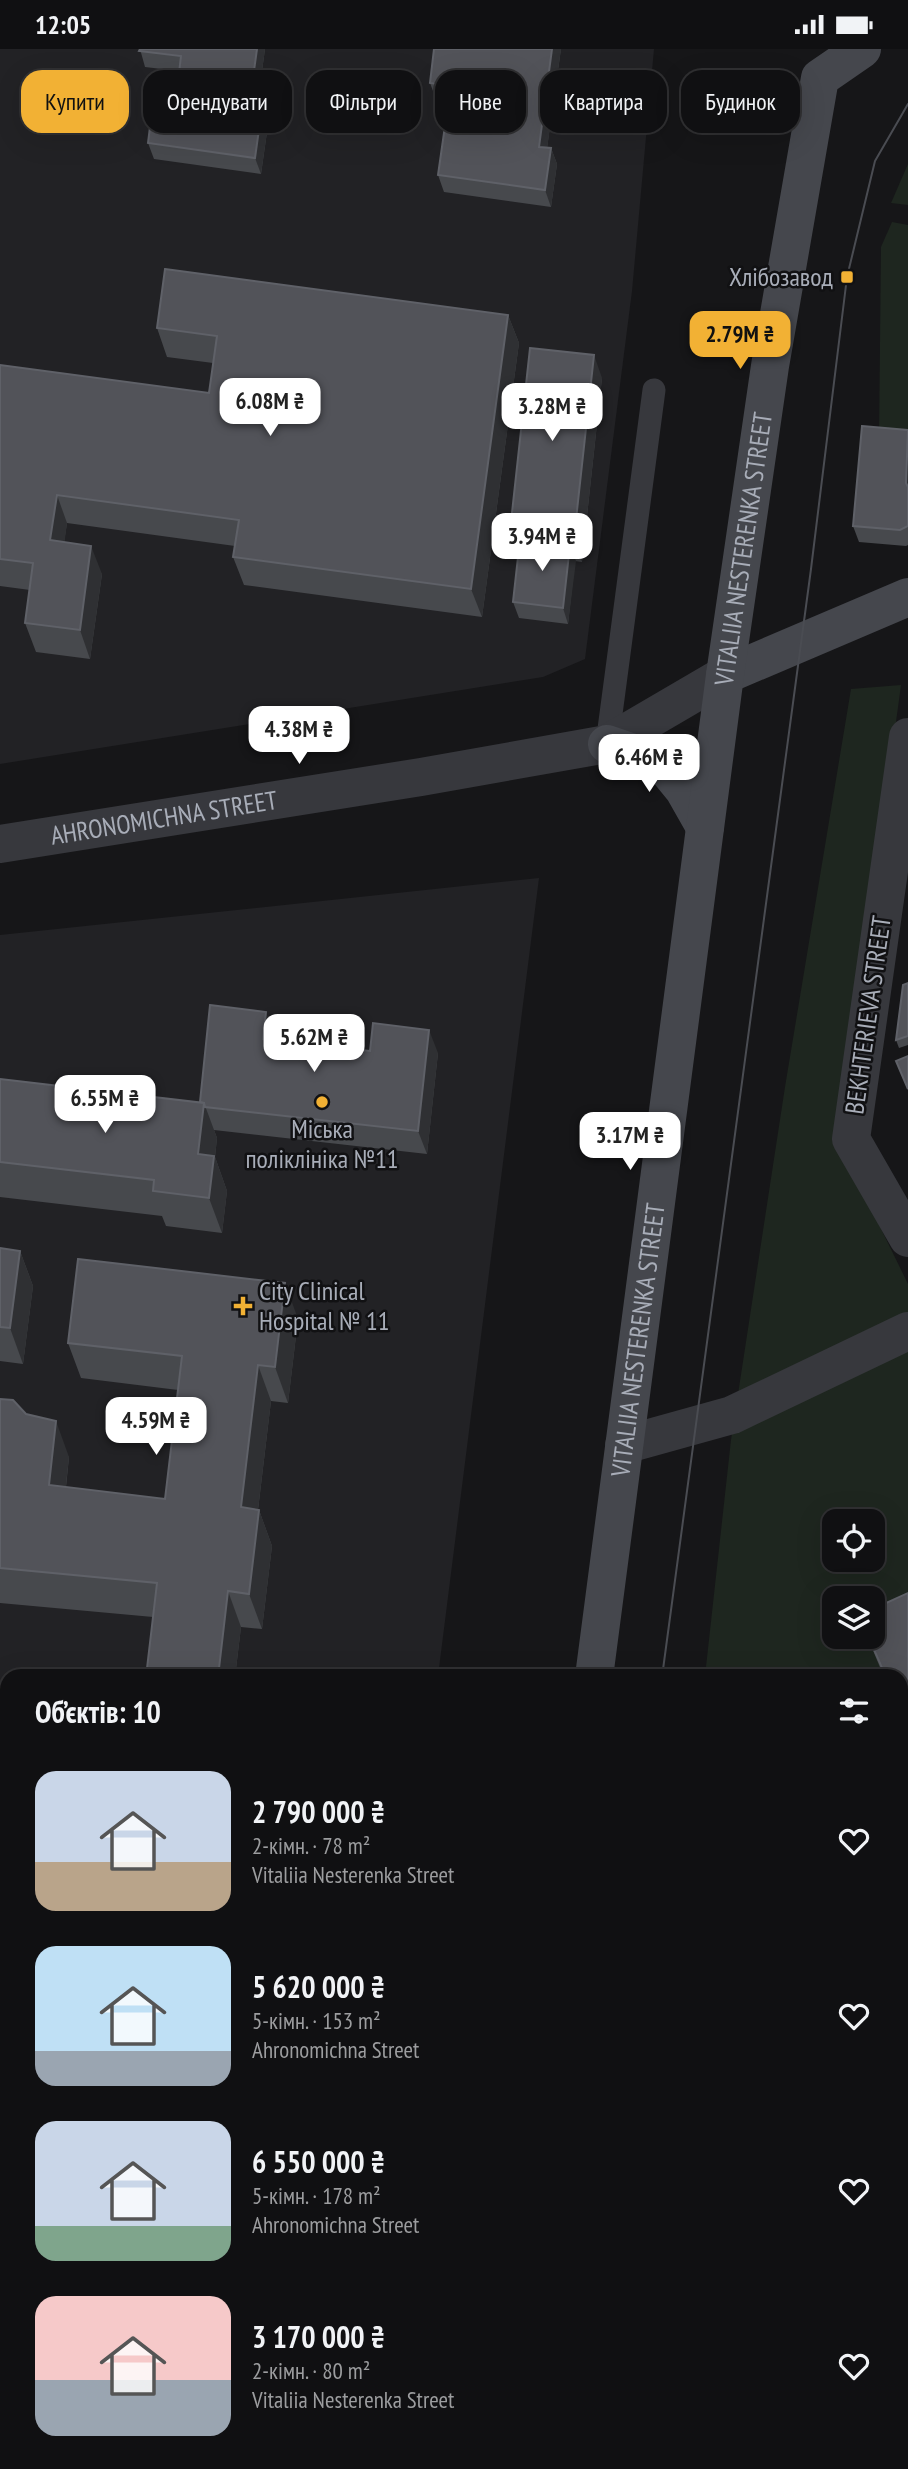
<!DOCTYPE html>
<html lang="uk">
<head>
<meta charset="utf-8">
<style>
	:root { --surface:#101012; --page:#19191b; --text:#f1f3f6; --muted:#9c9d9f; --line:#303032; --accent:#f2b134 }
	body { margin:0; font-family:"PT Sans Narrow",sans-serif; background:var(--page); color:var(--text); height:100vh; display:flex; flex-direction:column; font-size:26px; white-space:nowrap }
	* { box-sizing:border-box; margin:0 }
	p { font-size:23px; color:var(--muted) }
	.icon { flex:none; width:38px; height:38px; fill:none; stroke:currentColor; stroke-width:2; stroke-linecap:round; stroke-linejoin:round }
	.map { position:relative; flex:1; overflow:hidden }
	.drawer { position:absolute; left:0px; top:1620px; width:908px; height:800px; display:flex; flex-direction:column; background:var(--surface); border-radius:21px 21px 0 0; box-shadow:0 7px 28px #0002,0 0 0 2px var(--line) }
	.drawer>* { flex:none }
	.banner { position:absolute; left:21px; top:21px; width:866px; height:63px; display:flex; gap:14px }
	.fabs { position:absolute; left:822px; top:1460px; display:grid; gap:14px }
	.fabs a { display:grid; place-items:center; width:63px; height:63px; border-radius:14px; background:var(--surface); box-shadow:0 7px 28px #0002,0 0 0 2px var(--line); font-size:35px }
	.price { position:absolute; translate:-50% -60px; padding:0 16px; border-radius:14px; background:#fff; color:#222; font-size:23px; line-height:46px; filter:drop-shadow(0 2px 4px #0008) }
	.price::after { content:''; position:absolute; left:50%; top:42px; width:21px; height:16px; margin-left:-10px; background:inherit; clip-path:polygon(0 0,100% 0,50% 100%) }
	.price.current { background:var(--accent); color:#111 }
	ul { padding:0; list-style:none }
	li { display:flex; align-items:center; gap:21px; height:175px; padding:0 35px }
	li span { display:grid; place-items:center; flex:none; width:196px; height:140px; border-radius:21px; color:#555 }
	li>.icon { margin-inline-start:auto }
	span .icon { width:84px; height:84px; fill:#fffc; stroke-width:1 }
	li b { font-size:30px }
	h2 { display:flex; justify-content:space-between; align-items:center; height:84px; padding:0 35px; font-size:30px }
	.chip { padding:0 24px; border-radius:21px; background:var(--surface); box-shadow:0 7px 28px #0002,0 0 0 2px var(--line); font-size:24px; line-height:63px }
	.chip.current { background:var(--accent); color:#111 }
	.status { display:flex; justify-content:space-between; align-items:center; height:49px; padding:0 35px; background:var(--surface); direction:ltr }
	.status svg { height:19px; fill:currentColor }
	.map>svg:first-child { display:block }
	.built { fill:#222225 }
	.grass { fill:#1e261f; fill-rule:evenodd }
	.lines { fill:none; stroke-linecap:round; stroke-linejoin:round }
	.service { stroke:#37383d; stroke-width:23 }
	.minor { stroke:#37383d; stroke-width:38 }
	.tertiary { stroke:#37383d; stroke-width:38 }
	.secondary { stroke:#45474d; stroke-width:38 }
	.tram { stroke:#4a4c52; stroke-width:2 }
	.wall { fill:#47494d }
	.shaded-wall { fill:#2f3033 }
	.building { fill:#525359; stroke:#5f6168; stroke-width:2 }
	.poi-dot { fill:#f2b134; stroke:#111113; stroke-width:2.5 }
	.labels { text-anchor:middle; stroke-width:5; stroke-linejoin:round; paint-order:stroke }
	.poi-label { font-size:26px; fill:#a8adb8; stroke:#111113; text-anchor:end }
	.street-label { font-size:26px; fill:#a8adb8; stroke:#111113 }
</style>
</head>
<body>
<div class="status"><b>12:05</b><svg viewBox="0 0 49 12"><path d="M0 12V9h3v3zM5 12V6h3v6zM10 12V3h3v9zM15 12V0h3v12zM26 1h20v11H26zM47 4h2v5h-2z"/></svg></div>
<div class="map">
<svg width="908" height="2420" viewBox="0 0 908 2420">
	<rect width="100%" height="100%" fill="#161618"/>
	<!-- built -->
	<g class="built">
		<path d="M0,0H654L632,242L585,610L543,628L0,715Z"/>
		<path d="M539,829L438,1627L7,1628V2413H339V2420H0V886Z"/>
	</g>
	<!-- grass -->
	<g class="grass">
		<path d="M908,115V156L891,154Z"/>
		<path d="M892,173L908,176V397L879,394L881,198Z"/>
		<path d="M901,636L839,1094L908,1235V2420H620L621,2413H901V1628L705,1627L731,1391L785,1038L851,640ZM835,1472H873V1510H835ZM835,1549H873V1587H835Z"/>
		<path d="M7,2199V2324L0,2320V2205Z"/>
	</g>
	<g class="lines">
		<!-- service -->
		<g class="service">
			<path d="M607,695L654,341"/>
			<path d="M0,2155L7,2158"/>
			<path d="M0,2344H7"/>
			<path d="M148,2413L154,2420"/>
		</g>
		<!-- minor -->
		<g class="minor">
			<path d="M908,688L851,1090L908,1189"/>
			<path d="M624,1396L732,1366L908,1282"/>
			<path d="M901,1894L908,1892"/>
		</g>
		<!-- tertiary -->
		<path class="tertiary" id="s1" d="M0,795L421,728L607,695L725,626"/>
		<!-- secondary -->
		<g class="secondary">
			<path d="M725,626L908,548"/>
			<path d="M607,695L662,714L684,741L705,778"/>
			<path id="s2" d="M594,1628L725,626L770,317L820,29L862,0"/>
			<path d="M495,2420L496,2413"/>
		</g>
		<!-- tram -->
		<g class="tram">
			<path d="M662,1628L811,520L847,228L875,112L908,55"/>
			<path d="M554,2420L555,2413"/>
		</g>
	</g>
	<!-- wall -->
	<g class="wall">
		<path d="M140,0H265L256,66L267,83L261,125L154,110L148,94L177,41L179,22L145,18Z"/>
		<path d="M561,0L547,99H551L557,115L551,158L444,143L438,126L467,73L470,55L436,50L430,34Z"/>
		<path d="M508,266L519,294L482,568L244,536L233,508L235,497L67,474L64,493L102,525L90,610L36,603L25,574L30,541L0,537V316L209,344L213,314L167,308L157,279Z"/>
		<path d="M602,329L582,513L575,512L568,575L519,569L513,553L518,506L510,482Z"/>
		<path d="M908,381V496L906,497L859,493L853,477Z"/>
		<path d="M908,934V996L899,999L896,991Z"/>
		<path d="M274,986V991L370,1002L438,1004L427,1105L214,1081L217,1089L215,1108L227,1142L222,1184L166,1177L162,1167L0,1148V1030L200,1053Z"/>
		<path d="M0,1199L20,1202L33,1237L23,1315L0,1312Z"/>
		<path d="M298,1270L288,1354L271,1352L258,1461H259L272,1497L262,1580L241,1578L235,1628H146L153,1568L0,1554V1350L69,1408L66,1438L165,1450L178,1341L81,1329L68,1294Z"/>
		<path d="M908,1544V1660L901,1663V1628H884L867,1587L875,1577L873,1572V1560Z"/>
	</g>
	<!-- shaded-wall -->
	<g class="shaded-wall">
		<path d="M257,0H265L254,81L248,65Z"/>
		<path d="M552,0H561L545,114L539,98Z"/>
		<path d="M261,66L267,83L261,125L255,109Z"/>
		<path d="M551,99L557,115L551,158L545,141Z"/>
		<path d="M508,266L519,294L482,568L471,540Z"/>
		<path d="M594,306L602,329L582,513L574,489Z"/>
		<path d="M908,402V439L906,434Z"/>
		<path d="M57,446L67,474L61,520L50,491Z"/>
		<path d="M570,496L576,512L568,575L563,559Z"/>
		<path d="M91,497L102,525L90,610L80,581Z"/>
		<path d="M266,963L274,986L271,1013L263,990Z"/>
		<path d="M429,981L438,1004L427,1105L418,1082Z"/>
		<path d="M204,1054L217,1089L215,1108L227,1142L222,1184L209,1149L198,1105Z"/>
		<path d="M20,1202L33,1237L23,1315L10,1279Z"/>
		<path d="M285,1234L298,1270L288,1354L275,1318Z"/>
		<path d="M258,1316L271,1352L254,1494L241,1458Z"/>
		<path d="M56,1372L69,1408L62,1472L49,1436Z"/>
		<path d="M259,1461L272,1497L262,1580L249,1545Z"/>
		<path d="M228,1542L241,1578L235,1628H218Z"/>
		<path d="M285,2413H299L298,2420H284Z"/>
		<path d="M733,2413H745L744,2420H733Z"/>
	</g>
	<!-- building -->
	<g class="building">
		<path d="M140,0H257L248,65L261,66L255,109L148,94L155,38L177,41L181,7L139,2Z"/>
		<path d="M434,0H552L539,98L551,99L545,141L438,126L446,70L467,73L472,40L430,34Z"/>
		<path d="M165,220L508,266L471,540L233,508L239,471L57,446L50,491L91,497L80,581L25,574L33,514L0,510V316L209,344L217,287L157,279Z"/>
		<path d="M530,299L594,306L574,489L510,482Z"/>
		<path d="M862,377L908,381L906,434L908,438V477L900,481L853,477Z"/>
		<path d="M520,490L570,496L563,559L513,553Z"/>
		<path d="M908,934V987L896,991L903,936Z"/>
		<path d="M210,956L266,963L263,990L370,1002L373,974L429,981L418,1082L205,1058L204,1054L200,1053Z"/>
		<path d="M908,1007V1040L896,1012Z"/>
		<path d="M0,1030L204,1054L198,1105L214,1107L209,1149L153,1142L154,1131L0,1113Z"/>
		<path d="M0,1199L20,1202L10,1279L0,1278Z"/>
		<path d="M78,1210L285,1234L275,1318L258,1316L241,1458L259,1461L249,1545L228,1542L218,1628H146L157,1534L0,1519V1350L13,1351L26,1365L56,1372L49,1436L165,1450L182,1307L68,1294Z"/>
		<path d="M908,1544V1641L901,1644V1628H886L868,1587H873V1578L877,1577L873,1570V1560Z"/>
		<path d="M207,2413H285L284,2420H206Z"/>
		<path d="M660,2413H733V2420H659Z"/>
	</g>
	<!-- markers -->
	<g class="poi-dot">
		<rect x="840" y="221" width="14" height="14" rx="3.5"/>
		<circle cx="322" cy="1053" r="7"/>
		<path d="M239.5 1246.5h7v7h7v7h-7v7h-7v-7h-7v-7h7z"/>
	</g>
	<g class="labels">
		<!-- poi labels -->
		<g class="poi-label">
			<text x="833" y="237">Хлібозавод</text>
			<text x="322" y="1089" text-anchor="middle">Міська<tspan x="322" dy="30">поліклініка №11</tspan></text>
			<text x="259" y="1251" text-anchor="start">City Clinical<tspan x="259" dy="30">Hospital № 11</tspan></text>
		</g>
		<!-- street labels -->
		<g class="street-label">
			<text dy="9" stroke="none"><textPath href="#s2" startOffset="1138">VITALIIA NESTERENKA STREET</textPath></text>
			<text dy="9" stroke="none"><textPath href="#s1" startOffset="166">AHRONOMICHNA STREET</textPath></text>
			<text transform="translate(868 966) rotate(-82)" y="9">BEKHTERIEVA STREET</text>
			<text dy="9" stroke="none"><textPath href="#s2" startOffset="340">VITALIIA NESTERENKA STREET</textPath></text>
		</g>
	</g>
</svg>
<div class="fabs">
<a><svg class="icon" aria-label="locate" viewBox="0 0 24 24"><circle cx="12" cy="12" r="6"/><path d="M12 2v4M12 18v4M2 12h4M18 12h4"/></svg></a>
<a><svg class="icon" aria-label="layers" viewBox="0 0 24 24"><path d="M12 4l9 5-9 5-9-5zM3 14l9 5 9-5"/></svg></a>
</div>
<b class="price current" style="left:740px;top:322px">2.79M ₴</b>
<b class="price" style="left:270px;top:389px">6.08M ₴</b>
<b class="price" style="left:552px;top:394px">3.28M ₴</b>
<b class="price" style="left:542px;top:524px">3.94M ₴</b>
<b class="price" style="left:299px;top:717px">4.38M ₴</b>
<b class="price" style="left:649px;top:745px">6.46M ₴</b>
<b class="price" style="left:314px;top:1025px">5.62M ₴</b>
<b class="price" style="left:105px;top:1086px">6.55M ₴</b>
<b class="price" style="left:630px;top:1123px">3.17M ₴</b>
<b class="price" style="left:156px;top:1408px">4.59M ₴</b>
<div class="banner">
<a class="chip current">Купити</a>
<a class="chip">Орендувати</a>
<a class="chip">Фільтри</a>
<a class="chip">Нове</a>
<a class="chip">Квартира</a>
<a class="chip">Будинок</a>
</div>
<section class="drawer">
<h2>Об’єктів: 10<svg class="icon" aria-label="filters" viewBox="0 0 24 24"><path d="M4 7h16M4 17h16"/><circle cx="9" cy="7" r="2"/><circle cx="15" cy="17" r="2"/></svg></h2>
<ul>
<li><span style="background:linear-gradient(#c9d6e8 65%,#b9a48a 0)"><svg class="icon" aria-label="home" viewBox="0 0 24 24"><path d="M3 11l9-7 9 7M6 9v11h12V9"/></svg></span><div><b>2 790 000 ₴</b><p>2-кімн. · 78 m²</p><p>Vitaliia Nesterenka Street</p></div><svg class="icon" aria-label="heart" viewBox="0 0 24 24"><path d="M12 20l-8-8c-3-5 5-10 8-4 3-6 11-1 8 4z"/></svg></li>
<li><span style="background:linear-gradient(#bfe0f5 75%,#9aa5b1 0)"><svg class="icon" aria-label="home" viewBox="0 0 24 24"><path d="M3 11l9-7 9 7M6 9v11h12V9"/></svg></span><div><b>5 620 000 ₴</b><p>5-кімн. · 153 m²</p><p>Ahronomichna Street</p></div><svg class="icon" aria-label="heart" viewBox="0 0 24 24"><path d="M12 20l-8-8c-3-5 5-10 8-4 3-6 11-1 8 4z"/></svg></li>
<li><span style="background:linear-gradient(#c9d6e8 75%,#7fa58c 0)"><svg class="icon" aria-label="home" viewBox="0 0 24 24"><path d="M3 11l9-7 9 7M6 9v11h12V9"/></svg></span><div><b>6 550 000 ₴</b><p>5-кімн. · 178 m²</p><p>Ahronomichna Street</p></div><svg class="icon" aria-label="heart" viewBox="0 0 24 24"><path d="M12 20l-8-8c-3-5 5-10 8-4 3-6 11-1 8 4z"/></svg></li>
<li><span style="background:linear-gradient(#f6c9c9 60%,#9aa5b1 0)"><svg class="icon" aria-label="home" viewBox="0 0 24 24"><path d="M3 11l9-7 9 7M6 9v11h12V9"/></svg></span><div><b>3 170 000 ₴</b><p>2-кімн. · 80 m²</p><p>Vitaliia Nesterenka Street</p></div><svg class="icon" aria-label="heart" viewBox="0 0 24 24"><path d="M12 20l-8-8c-3-5 5-10 8-4 3-6 11-1 8 4z"/></svg></li>
</ul>
</section>
</div>
</body>
</html>
